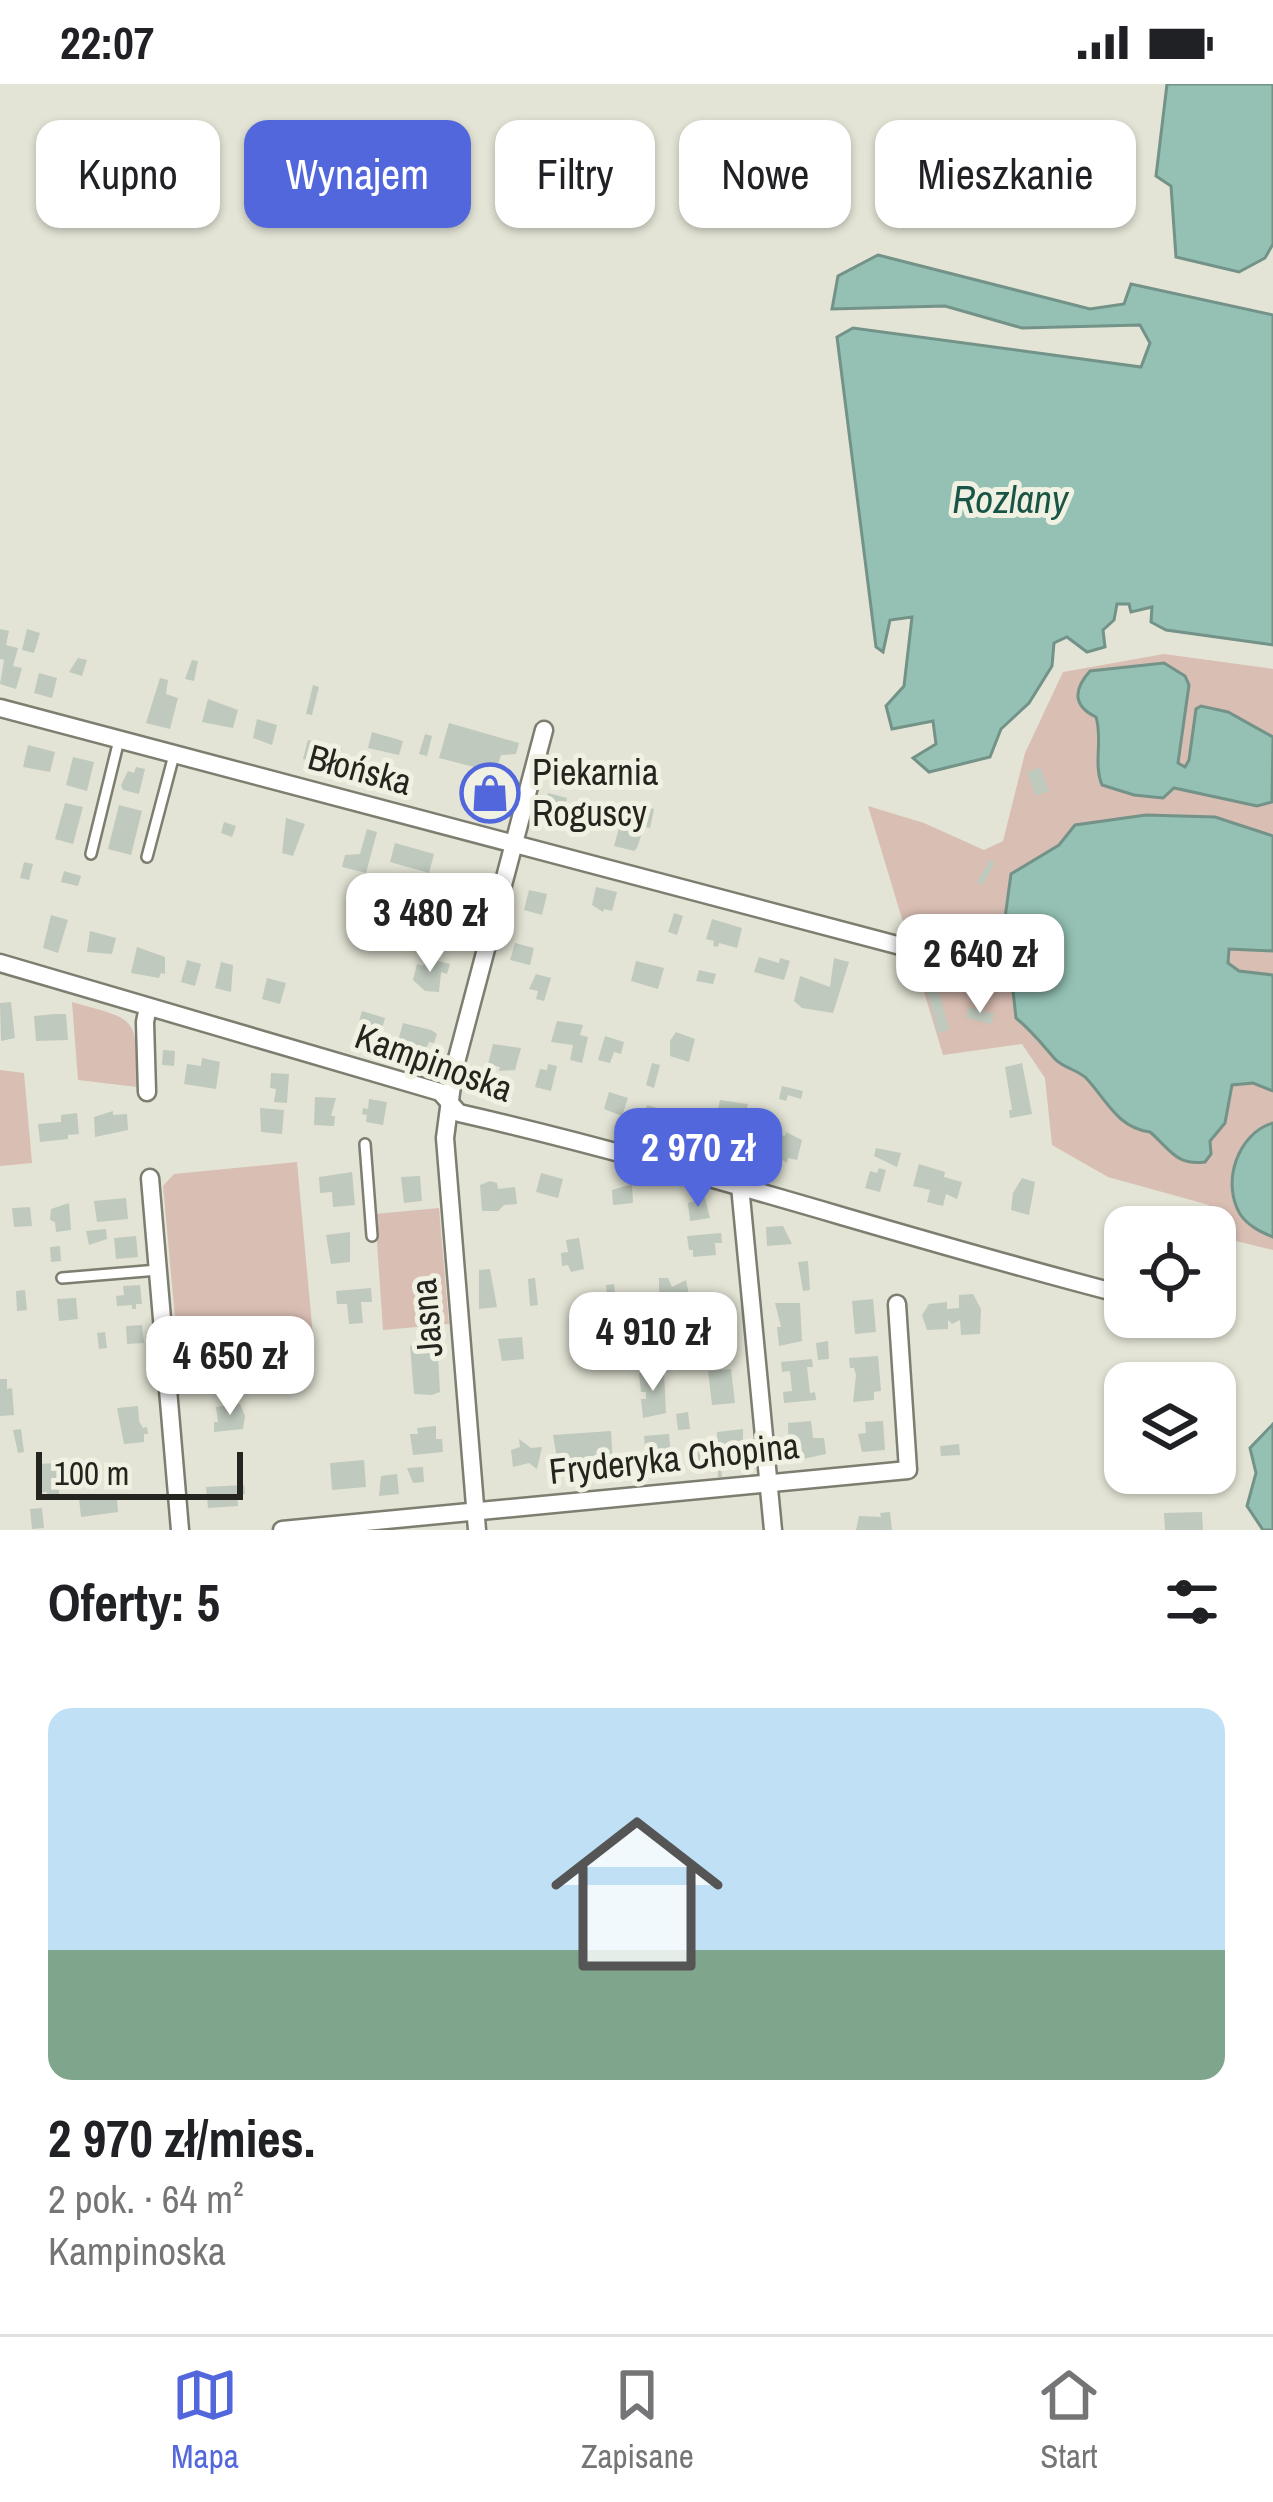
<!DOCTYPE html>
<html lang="pl">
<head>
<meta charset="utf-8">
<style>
	:root { --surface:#fff; --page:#f6f6f6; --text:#202124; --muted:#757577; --line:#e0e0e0; --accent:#5367dd }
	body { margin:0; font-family:"Archivo Narrow",sans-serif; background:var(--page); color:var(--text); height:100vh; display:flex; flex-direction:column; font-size:45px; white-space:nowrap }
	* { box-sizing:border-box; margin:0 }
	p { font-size:39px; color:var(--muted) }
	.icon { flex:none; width:66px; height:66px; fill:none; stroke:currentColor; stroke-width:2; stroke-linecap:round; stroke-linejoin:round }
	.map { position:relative; height:1446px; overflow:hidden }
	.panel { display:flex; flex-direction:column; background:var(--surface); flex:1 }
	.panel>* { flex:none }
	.top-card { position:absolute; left:36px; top:36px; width:1203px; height:108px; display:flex; gap:24px }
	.controls { position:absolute; left:1104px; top:1122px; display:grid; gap:24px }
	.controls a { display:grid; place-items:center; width:132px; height:132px; border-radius:24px; background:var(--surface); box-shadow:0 3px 9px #0004; font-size:60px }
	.scale { position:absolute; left:36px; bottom:30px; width:207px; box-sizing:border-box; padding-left:12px; border:6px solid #252520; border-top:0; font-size:33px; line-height:42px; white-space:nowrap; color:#252520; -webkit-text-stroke:9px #f0f1e2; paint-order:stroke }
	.price { position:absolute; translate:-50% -102px; padding:0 27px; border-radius:24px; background:#fff; color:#222; font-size:39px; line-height:78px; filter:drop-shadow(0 3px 6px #0008) }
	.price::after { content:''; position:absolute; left:50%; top:72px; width:36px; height:27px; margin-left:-18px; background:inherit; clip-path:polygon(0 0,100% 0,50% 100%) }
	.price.on { background:var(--accent); color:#fff }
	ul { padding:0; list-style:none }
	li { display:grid; align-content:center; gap:24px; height:636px; padding:0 48px }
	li+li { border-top:3px solid var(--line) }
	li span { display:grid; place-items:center; height:372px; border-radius:24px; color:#555 }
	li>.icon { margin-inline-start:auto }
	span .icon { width:216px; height:216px; fill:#fffc; stroke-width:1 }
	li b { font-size:51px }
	h2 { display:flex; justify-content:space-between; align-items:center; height:144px; padding:0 48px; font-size:51px }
	.tag { padding:0 42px; border-radius:24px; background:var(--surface); box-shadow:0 3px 9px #0004; font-size:42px; line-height:108px }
	.tag.on { background:var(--accent); color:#fff }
	.status { display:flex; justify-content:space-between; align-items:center; height:84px; padding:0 60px; background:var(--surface); direction:ltr }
	.status svg { height:33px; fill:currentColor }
	.menu { display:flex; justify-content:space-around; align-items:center; height:168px; border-top:3px solid var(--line); background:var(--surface); font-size:33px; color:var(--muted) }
	.menu a { display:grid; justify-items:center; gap:6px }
	.menu .on { color:var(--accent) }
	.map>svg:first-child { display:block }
	.green { fill:#d9beb3 }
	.water { fill:#94c1b4; stroke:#739288; stroke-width:3 }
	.building { fill:#bfc9bd }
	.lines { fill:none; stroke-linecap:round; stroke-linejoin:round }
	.service-casing { stroke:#7d7d70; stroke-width:14 }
	.minor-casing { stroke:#7d7d70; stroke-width:21 }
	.service { stroke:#fff; stroke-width:9 }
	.minor { stroke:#fff; stroke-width:16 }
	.labels { text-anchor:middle; stroke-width:10; stroke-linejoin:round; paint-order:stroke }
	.street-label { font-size:36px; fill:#252520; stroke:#f0f1e2 }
	.poi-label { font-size:36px; fill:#252520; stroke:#f0f1e2; text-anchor:start }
	.water-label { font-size:39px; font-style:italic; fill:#185547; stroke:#f0f1e2 }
</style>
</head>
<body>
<div class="status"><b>22:07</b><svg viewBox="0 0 49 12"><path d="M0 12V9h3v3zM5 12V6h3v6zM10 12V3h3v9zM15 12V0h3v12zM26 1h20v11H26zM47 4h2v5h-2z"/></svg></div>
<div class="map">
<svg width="1273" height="1446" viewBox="0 0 1273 1446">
	<rect width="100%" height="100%" fill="#e3e4d5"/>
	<!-- green -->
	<g class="green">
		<path d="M1164,570L1273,585V1166L1215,1152V1143H1206L1209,1121L1108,1093L1052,1061L1045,994L1022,960L943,971L868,722L924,739L984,766L1003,757L1025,669L1063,588Z"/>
		<path d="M72,918C140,937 136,932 137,1003L78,996Z"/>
		<path d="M0,986L24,989L32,1079L0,1082Z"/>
		<path d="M297,1078L313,1252L178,1266L163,1102L174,1090Z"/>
		<path d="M439,1124L449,1240L383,1246L375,1130Z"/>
	</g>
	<!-- water -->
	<g class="water">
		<path d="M1167,0H1273V160L1265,174L1239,188L1176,173L1171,102L1156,92Z"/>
		<path d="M878,171L1090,225L1124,220L1131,200L1273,231V561L1166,546L1151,538L1152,523L1131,528L1129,520H1117L1114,536L1103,546L1105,563L1087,568L1067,553L1054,559L1052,582L1029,619L1001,645L990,673L929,688L913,674L936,660L933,637L892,645L886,622L904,602L912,533L890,536L883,568L876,563L837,253L853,244L1141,283L1150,259L1140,241L1022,244L945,222L832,225L838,192Z"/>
		<path d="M1164,579L1185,592L1189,601L1178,679L1185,683L1189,676L1196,625L1201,622L1228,628L1273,653L1272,718L1257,722L1174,704L1163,714L1134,711L1102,701C1093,680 1103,655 1096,633C1073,622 1073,606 1090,587Z"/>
		<path d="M1146,731L1215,733L1273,752V867L1229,865L1228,879L1239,887L1273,891V1007L1253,999L1232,1001L1225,1039L1210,1057L1211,1070L1205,1078C1176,1082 1170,1065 1150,1048C1118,1044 1107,1017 1087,995C1079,986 1063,984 1055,975C1042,960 1032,947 1016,934L1005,834L1011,790L1059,761L1075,741Z"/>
		<path d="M1273,1039V1153C1261,1148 1248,1142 1240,1130C1221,1098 1238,1049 1273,1039Z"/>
		<path d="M1273,1340V1446H1263L1247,1422L1256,1389L1250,1364Z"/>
	</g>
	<!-- building -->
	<g class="building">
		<path d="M0,545L9,547L6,561L18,564L13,582L22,584L16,605L0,600L4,576L0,575Z"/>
		<path d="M27,545L40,549L34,569L22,566Z"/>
		<path d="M78,574L87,576L82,592L69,588Z"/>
		<path d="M192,576L198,577L194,597L185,595Z"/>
		<path d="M39,589L57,594L52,614L34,609Z"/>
		<path d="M160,594L168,596L166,610L178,614L170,645L146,639Z"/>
		<path d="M313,601L319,603L312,631L306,630Z"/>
		<path d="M208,615L238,626L233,644L202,638Z"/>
		<path d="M257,635L277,641L272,661L253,654Z"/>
		<path d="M449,639L519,659L516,670L501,671L497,684L483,680L482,685L439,674Z"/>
		<path d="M372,648L403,657L399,671L368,664Z"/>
		<path d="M425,650L432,652L427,672L419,670Z"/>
		<path d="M308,656L342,664L337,684L303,675Z"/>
		<path d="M28,661L55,668L50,688L23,683Z"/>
		<path d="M73,673L94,678L87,707L66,701Z"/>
		<path d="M136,683L145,685L139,710L123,706L121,701L128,687L134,689Z"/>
		<path d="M1040,683L1049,707L1036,712L1027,688Z"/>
		<path d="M479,693L502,699L495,724L472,719Z"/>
		<path d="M548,709L567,714L562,732L543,727Z"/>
		<path d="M65,719L83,723L73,760L55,755Z"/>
		<path d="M119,721L142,727L131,771L108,765Z"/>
		<path d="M645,723L654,725L650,744L641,742Z"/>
		<path d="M286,734L305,740L293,772L282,769Z"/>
		<path d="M224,738L236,742L232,753L221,749Z"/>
		<path d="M619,744L643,746L637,764L634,767L614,762Z"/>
		<path d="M367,745L377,748L366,789L342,783L345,771L360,770Z"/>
		<path d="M395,759L434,770L429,789L390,778Z"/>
		<path d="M990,776L995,778L983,801L977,798Z"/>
		<path d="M24,778L33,780L29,796L20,794Z"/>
		<path d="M64,787L81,792L78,802L61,798Z"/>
		<path d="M451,794L470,799L466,827L444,822Z"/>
		<path d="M596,803L617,808L612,827L604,825L603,828L592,821Z"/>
		<path d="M529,806L547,810L542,831L524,826Z"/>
		<path d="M391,808L405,812L402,823L388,818Z"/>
		<path d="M674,829L683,832L677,851L668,848Z"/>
		<path d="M51,831L68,836L58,869L43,864Z"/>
		<rect x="996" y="834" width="9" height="31"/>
		<path d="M712,835L742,844L737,864L719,859L718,863L713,862L714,857L706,855Z"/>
		<path d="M376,836L399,843L400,839L405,840L404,844L416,848L412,863L384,855L386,850L373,846Z"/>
		<path d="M90,847L116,854L112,870L87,868Z"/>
		<path d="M515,859L534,864L530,881L510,876Z"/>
		<path d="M137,863L165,873V890L161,889L159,894L131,889Z"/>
		<path d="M952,870H975L974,895H951Z"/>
		<path d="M759,873L779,879L780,874L790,877L784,896L754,888Z"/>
		<path d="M426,874L450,880L447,890L441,888L439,908L425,907L413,896L417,880L423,882Z"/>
		<path d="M834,874L849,878L833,929L802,924L794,917L800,892L830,903Z"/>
		<path d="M187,876L201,880L195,902L181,898Z"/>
		<path d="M636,877L664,884L658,905L631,897Z"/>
		<path d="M221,878L233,881L231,908L215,904Z"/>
		<path d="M699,886L716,890L713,900L696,897Z"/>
		<path d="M536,890L551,894L544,917L536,915L538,907L529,905Z"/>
		<path d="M267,894L286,899L280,920L262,915Z"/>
		<path d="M936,895L949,946L938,949L925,898Z"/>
		<path d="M11,918L15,954L1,957L0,919Z"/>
		<path d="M968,923L994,930L991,940L966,934Z"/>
		<path d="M362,927L385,934L380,952L357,945Z"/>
		<path d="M55,930H66L68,956L36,957L34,932Z"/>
		<path d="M557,937L583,941L580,951L588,953L582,979L570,976L573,961L551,958Z"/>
		<path d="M403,939L431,946L437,950L434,959L429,958L426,965L398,957Z"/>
		<path d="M676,948L695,955L689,978L670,972V957Z"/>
		<path d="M605,952L624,958L621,970L614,968L610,979L598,976Z"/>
		<path d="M493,960L521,964L515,986L499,987L500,983L488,980Z"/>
		<path d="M163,966L175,967L174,982L162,981Z"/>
		<path d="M202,974L220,978L216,1005L184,1000L187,980L201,982Z"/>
		<path d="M652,979L660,981L654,1004L646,1001Z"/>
		<path d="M1022,979L1032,1030L1010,1034L1009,1026H1012L1005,983Z"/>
		<path d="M548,980L557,982L551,1007L535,1003L540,985L547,986Z"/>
		<path d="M271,989L289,990L287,1019L274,1018L276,1005L270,1004Z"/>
		<path d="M782,1002L803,1007L801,1015L788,1011L786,1017L779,1015Z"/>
		<path d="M609,1008L628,1014L622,1032L604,1025Z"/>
		<path d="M315,1013L336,1014L331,1032H335L334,1042L314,1041Z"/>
		<path d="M369,1015L387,1018L383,1041L366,1038L367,1031L362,1030L363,1024L368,1025Z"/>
		<path d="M720,1016L748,1020L742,1046L730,1043L731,1036L716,1034Z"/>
		<path d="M647,1021L667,1027L660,1047L641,1041Z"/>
		<path d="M260,1024L284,1026L282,1050L261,1048Z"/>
		<path d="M113,1027V1031L127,1030L128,1046L95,1053L94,1033Z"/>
		<path d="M77,1029L79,1050L68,1051V1055L40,1058L38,1040L61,1038V1031Z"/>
		<path d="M786,1048L802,1056L797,1076L788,1074L787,1079L771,1069L776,1050L785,1052Z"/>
		<path d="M876,1064L901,1069L897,1083L874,1072Z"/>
		<path d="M919,1080L945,1088L944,1093L962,1098L957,1115L946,1110L943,1122L927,1118L930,1106L913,1102Z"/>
		<path d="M879,1084L886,1086L880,1108L865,1104L870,1087L877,1089Z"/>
		<path d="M352,1088L355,1121L333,1123L332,1108L320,1109L319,1093Z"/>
		<path d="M541,1089L563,1095L558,1114L536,1108Z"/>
		<path d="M420,1092L422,1117L404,1119L401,1093Z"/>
		<path d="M1022,1094L1035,1098L1029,1131L1011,1126L1013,1109Z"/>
		<path d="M490,1097L497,1099L498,1105L515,1103L517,1120L504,1121L498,1127H482L480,1101Z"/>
		<path d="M632,1100L633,1119L613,1121L612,1106Z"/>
		<path d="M126,1114L128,1135L97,1138L94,1117Z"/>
		<path d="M705,1114L710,1134L690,1137L688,1119Z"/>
		<path d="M69,1119L71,1146L56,1148L55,1138L50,1136L51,1125Z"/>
		<path d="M30,1123L32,1142L14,1143L12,1124Z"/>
		<path d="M783,1142L792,1160L767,1162L766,1143Z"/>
		<path d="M106,1145L107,1155L89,1161L86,1147Z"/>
		<path d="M350,1148V1178L331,1180L326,1151Z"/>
		<path d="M721,1149L722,1159H715L716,1171L693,1173V1166H689L687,1152Z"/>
		<path d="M136,1152L138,1173L116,1175L114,1154Z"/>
		<path d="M579,1154L584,1185L571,1188L568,1181L562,1182L561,1169L568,1168L566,1156Z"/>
		<path d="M60,1162L61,1177L51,1178L50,1163Z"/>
		<path d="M808,1177L810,1206L803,1207L798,1178Z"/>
		<path d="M490,1185L497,1223L479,1225V1186Z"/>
		<path d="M535,1194L538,1221L530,1222L528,1195Z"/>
		<path d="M659,1194H668L672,1203L686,1196L689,1211L659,1218Z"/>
		<path d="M614,1200L616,1219H608L606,1201Z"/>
		<path d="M140,1201L142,1220H136V1225H132V1221L117,1222L116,1212L124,1211L123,1202Z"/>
		<path d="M371,1204L372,1218H361L363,1239L349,1240L347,1220H337L336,1207Z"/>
		<path d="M25,1206L27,1226L17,1227L16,1207Z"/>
		<path d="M973,1210L981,1225L980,1250L961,1251L960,1236L952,1240L948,1236V1245L927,1246L922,1231L929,1220L947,1218V1225L959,1224V1211Z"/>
		<path d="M76,1214L78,1235L59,1237L57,1215Z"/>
		<path d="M873,1215L876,1248L855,1250L852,1217Z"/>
		<path d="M775,1219H800L802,1257L779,1262L777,1243H781Z"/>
		<path d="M1215,1219L1221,1221L1211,1250L1164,1234L1215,1233Z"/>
		<path d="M725,1227L729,1262L706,1264L702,1230Z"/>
		<path d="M657,1235L659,1268L638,1270L634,1238Z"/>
		<path d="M142,1241L144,1259L127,1260L126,1242Z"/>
		<path d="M105,1248L107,1264L99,1265L97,1249Z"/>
		<path d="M522,1253L524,1275L502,1277L498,1255Z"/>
		<path d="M423,1257L436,1259L434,1272H438L440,1308L432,1311L414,1310L410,1262Z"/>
		<path d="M828,1257L829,1275L818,1276L816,1259Z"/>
		<path d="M306,1265L307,1286L281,1289L284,1267Z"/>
		<path d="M878,1272L881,1307L874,1308V1316L853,1318L856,1291L854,1284H850L849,1274Z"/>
		<path d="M812,1275L813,1283H807L810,1309L815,1308L816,1316L784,1319L783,1308L792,1307L790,1287L782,1288L781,1278Z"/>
		<path d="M224,1280L226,1305L195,1307L197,1290H193V1283Z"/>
		<path d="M731,1285L735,1319L712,1321L708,1287Z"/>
		<path d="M639,1289H664L666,1329L643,1334L641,1315H646V1308H641Z"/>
		<path d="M0,1295H7V1305L12,1304L14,1331L0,1332Z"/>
		<path d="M240,1320L245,1332L243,1345L214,1348V1338H218L216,1323Z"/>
		<path d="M138,1322L139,1337L143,1344L147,1343L148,1350H144V1358L124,1360L117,1324Z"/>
		<path d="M688,1328L690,1345L678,1346L676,1330Z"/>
		<path d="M811,1337L813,1354H824L826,1370L789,1378L788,1339Z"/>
		<path d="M883,1337L885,1366L862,1368L858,1350L866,1349L865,1338Z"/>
		<path d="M436,1342V1355H442L443,1368L413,1371L410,1350H418L417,1344Z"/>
		<path d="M21,1345L24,1368L18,1369L13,1346Z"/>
		<path d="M743,1345V1381L721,1383L722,1393H718L717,1348Z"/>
		<path d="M611,1347L613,1382L559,1386L553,1351Z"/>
		<path d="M669,1350L672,1385L647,1387L644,1352Z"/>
		<path d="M519,1355L531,1364L542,1363L537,1385L529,1379L513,1383L511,1366L520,1363Z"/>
		<path d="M959,1360L960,1371L941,1372L940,1362Z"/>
		<path d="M707,1365L704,1385L694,1386L692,1366Z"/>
		<path d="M364,1376L366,1403L332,1406L330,1379Z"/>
		<path d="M57,1379L59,1410L47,1413V1408L37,1409L38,1380Z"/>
		<path d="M423,1383L424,1398L413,1399L407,1384Z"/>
		<path d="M583,1389L584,1402L571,1403L570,1390Z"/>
		<path d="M397,1390L399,1410L379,1412L381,1392Z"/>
		<path d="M244,1401L245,1410L237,1411L238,1422L208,1424L206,1403Z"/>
		<path d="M109,1412L117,1414L118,1428L81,1433L79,1415Z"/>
		<path d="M42,1424L44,1444L32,1445L30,1425Z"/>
		<path d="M890,1428L892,1446H856L859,1432L881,1433L880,1429Z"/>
		<path d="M1202,1428L1203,1446H1165L1164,1429Z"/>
	</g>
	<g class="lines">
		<defs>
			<g id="service">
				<path d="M91,770L119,656"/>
				<path d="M147,773L174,671"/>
				<path d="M365,1060L372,1152"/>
				<path d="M62,1194L158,1186"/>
			</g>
			<g id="minor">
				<path d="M0,624L912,865"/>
				<path d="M0,879L440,1008L459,1029C684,1080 902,1154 1125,1211"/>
				<path d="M147,1008L145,938L148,923"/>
				<path d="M150,1094L180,1446"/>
				<path d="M740,1102L773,1446"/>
				<path d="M282,1446L908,1386L897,1220"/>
				<path d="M477,1446L445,1054L454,986L544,646"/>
			</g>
		</defs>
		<!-- service casing -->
		<use href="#service" class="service-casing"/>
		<!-- minor casing -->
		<use href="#minor" class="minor-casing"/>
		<!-- service -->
		<use href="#service" class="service"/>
		<!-- minor -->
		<use href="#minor" class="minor"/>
	</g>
	<!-- icons -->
	<defs>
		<symbol id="shop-ring" viewBox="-11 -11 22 22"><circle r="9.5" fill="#f0f1e2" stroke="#5367dd" stroke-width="1.5"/><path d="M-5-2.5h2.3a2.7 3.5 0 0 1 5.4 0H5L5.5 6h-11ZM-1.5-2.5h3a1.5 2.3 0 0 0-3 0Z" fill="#5367dd"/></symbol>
	</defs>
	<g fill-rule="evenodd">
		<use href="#shop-ring" x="457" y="676" width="66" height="66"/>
	</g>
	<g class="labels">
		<!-- street labels -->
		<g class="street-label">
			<text transform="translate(360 685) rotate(15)" y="13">Błońska</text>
			<text transform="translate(434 978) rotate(20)" y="13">Kampinoska</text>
			<text transform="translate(426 1234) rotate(-95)" y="13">Jasna</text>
			<text transform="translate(674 1374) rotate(-6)" y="13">Fryderyka Chopina</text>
		</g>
		<!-- poi labels -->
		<g class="poi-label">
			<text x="532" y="701">Piekarnia<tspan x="532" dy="41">Roguscy</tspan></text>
		</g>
		<!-- water labels -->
		<g class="water-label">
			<text x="1010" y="429">Rozlany</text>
		</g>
	</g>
</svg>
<div class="controls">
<a><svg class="icon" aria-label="locate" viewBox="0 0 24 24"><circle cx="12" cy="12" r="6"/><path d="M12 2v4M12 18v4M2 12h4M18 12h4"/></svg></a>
<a><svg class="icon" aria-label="layers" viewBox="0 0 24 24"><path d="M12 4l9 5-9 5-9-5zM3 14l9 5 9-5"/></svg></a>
</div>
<div class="scale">100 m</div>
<b class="price" style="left:430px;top:891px">3 480 zł</b>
<b class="price" style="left:980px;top:932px">2 640 zł</b>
<b class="price on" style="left:698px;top:1126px">2 970 zł</b>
<b class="price" style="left:653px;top:1310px">4 910 zł</b>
<b class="price" style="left:230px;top:1334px">4 650 zł</b>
<div class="top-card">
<a class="tag">Kupno</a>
<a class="tag on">Wynajem</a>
<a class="tag">Filtry</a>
<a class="tag">Nowe</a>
<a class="tag">Mieszkanie</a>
</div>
</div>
<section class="panel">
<h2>Oferty: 5<svg class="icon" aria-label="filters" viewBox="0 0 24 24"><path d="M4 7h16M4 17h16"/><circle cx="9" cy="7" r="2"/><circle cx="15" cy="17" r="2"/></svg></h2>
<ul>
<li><span style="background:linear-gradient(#bfe0f5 65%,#7fa58c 0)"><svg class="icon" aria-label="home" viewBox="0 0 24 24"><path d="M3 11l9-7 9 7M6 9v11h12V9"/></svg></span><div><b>2 970 zł/mies.</b><p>2 pok. · 64 m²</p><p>Kampinoska</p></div></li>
</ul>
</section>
<nav class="menu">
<a class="on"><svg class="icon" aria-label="map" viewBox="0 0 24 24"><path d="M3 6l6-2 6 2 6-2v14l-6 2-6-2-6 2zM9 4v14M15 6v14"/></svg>Mapa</a>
<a><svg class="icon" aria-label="saved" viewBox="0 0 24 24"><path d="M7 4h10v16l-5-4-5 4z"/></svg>Zapisane</a>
<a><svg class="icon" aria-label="home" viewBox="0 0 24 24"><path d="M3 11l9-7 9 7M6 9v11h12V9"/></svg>Start</a>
</nav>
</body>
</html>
